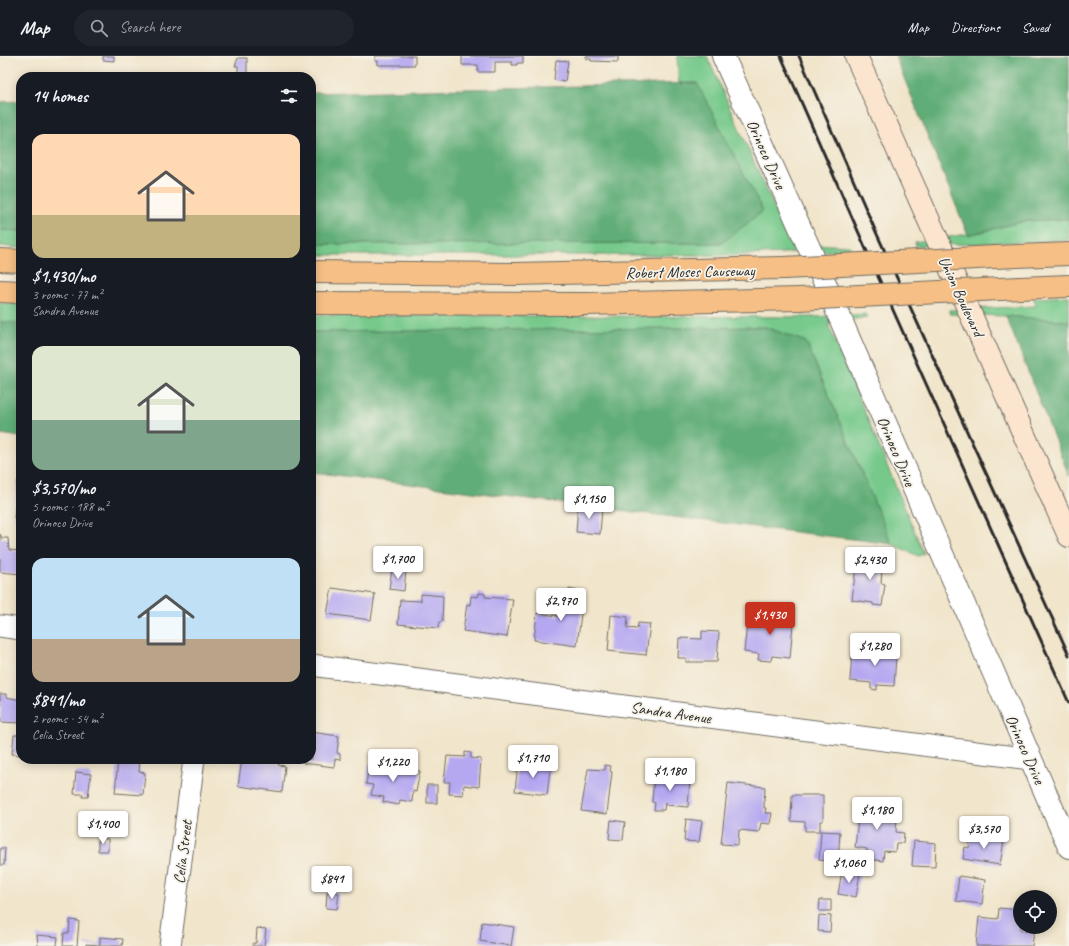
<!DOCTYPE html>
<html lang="en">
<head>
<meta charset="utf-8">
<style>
	:root { --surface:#171b24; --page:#20242c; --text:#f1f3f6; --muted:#9ea1a6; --line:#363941; --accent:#c8321e }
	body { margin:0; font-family:Caveat,sans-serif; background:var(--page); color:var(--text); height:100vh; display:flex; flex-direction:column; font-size:15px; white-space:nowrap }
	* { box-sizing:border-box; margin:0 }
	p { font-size:13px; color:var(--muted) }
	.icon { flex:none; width:22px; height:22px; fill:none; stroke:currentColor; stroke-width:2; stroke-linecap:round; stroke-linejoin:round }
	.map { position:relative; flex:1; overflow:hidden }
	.panel { position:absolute; left:16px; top:16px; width:300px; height:692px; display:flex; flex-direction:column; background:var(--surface); border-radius:16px; box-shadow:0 2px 10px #0003 }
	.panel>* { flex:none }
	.tools { position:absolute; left:1013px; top:834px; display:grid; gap:8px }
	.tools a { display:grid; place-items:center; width:44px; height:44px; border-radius:50%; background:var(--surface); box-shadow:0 2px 10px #0003; font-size:20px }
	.price { position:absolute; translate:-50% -34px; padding:0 9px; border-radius:4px; background:#fff; color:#222; font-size:13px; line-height:26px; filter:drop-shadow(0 1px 2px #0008) }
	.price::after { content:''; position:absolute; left:50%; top:24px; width:12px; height:9px; margin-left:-6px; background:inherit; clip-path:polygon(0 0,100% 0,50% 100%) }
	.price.active { background:var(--accent); color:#fff }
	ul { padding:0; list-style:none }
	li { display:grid; align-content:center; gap:8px; height:212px; padding:0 16px }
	li span { display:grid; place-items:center; height:124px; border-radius:12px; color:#555 }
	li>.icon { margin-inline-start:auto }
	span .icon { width:72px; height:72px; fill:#fffc; stroke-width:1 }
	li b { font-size:17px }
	h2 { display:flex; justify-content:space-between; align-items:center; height:48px; padding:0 16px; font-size:17px }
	header { display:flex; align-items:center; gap:24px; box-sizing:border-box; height:56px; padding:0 20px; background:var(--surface); border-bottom:1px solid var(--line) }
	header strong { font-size:19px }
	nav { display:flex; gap:22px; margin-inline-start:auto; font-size:14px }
	.search { width:280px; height:36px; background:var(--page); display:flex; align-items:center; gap:10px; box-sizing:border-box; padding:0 14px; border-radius:22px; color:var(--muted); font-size:15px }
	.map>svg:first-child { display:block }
	.green { fill:#76c98b; stroke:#507a5b }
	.forest { fill:#60ad77; stroke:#466c51 }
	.building { fill:#b5a8f1 }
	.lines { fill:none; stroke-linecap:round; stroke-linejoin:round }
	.minor-casing { stroke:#706c63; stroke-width:23 }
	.tertiary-casing { stroke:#706c63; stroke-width:24 }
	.secondary-casing { stroke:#706c63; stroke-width:24 }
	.motorway-casing { stroke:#706c63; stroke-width:24 }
	.minor { stroke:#fff; stroke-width:21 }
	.tertiary { stroke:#fff; stroke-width:22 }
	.secondary { stroke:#fbe5cf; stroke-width:22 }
	.motorway { stroke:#f5bf86; stroke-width:22 }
	.rail { stroke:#2b2b2b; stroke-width:3 }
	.motorway-bridge-casing { stroke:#706c63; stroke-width:24; stroke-linecap:butt }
	.motorway-bridge { stroke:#f5bf86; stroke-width:22 }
	.labels { text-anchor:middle; stroke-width:3.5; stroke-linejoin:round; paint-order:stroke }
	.street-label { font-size:16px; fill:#2b2b2b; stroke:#f7f3e8 }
</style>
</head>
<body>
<header>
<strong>Map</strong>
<div class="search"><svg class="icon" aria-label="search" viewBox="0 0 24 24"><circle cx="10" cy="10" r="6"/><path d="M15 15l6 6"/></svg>Search here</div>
<nav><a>Map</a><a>Directions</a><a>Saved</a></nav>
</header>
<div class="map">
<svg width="1069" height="890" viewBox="0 0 1069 890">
	<rect width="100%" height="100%" fill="#f7f3e8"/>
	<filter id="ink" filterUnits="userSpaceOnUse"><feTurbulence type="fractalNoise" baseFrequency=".025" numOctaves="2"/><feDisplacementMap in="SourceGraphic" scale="8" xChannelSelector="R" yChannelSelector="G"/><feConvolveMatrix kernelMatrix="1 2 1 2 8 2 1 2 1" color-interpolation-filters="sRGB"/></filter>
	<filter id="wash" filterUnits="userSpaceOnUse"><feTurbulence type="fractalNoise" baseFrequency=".012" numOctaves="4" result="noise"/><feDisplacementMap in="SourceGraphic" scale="16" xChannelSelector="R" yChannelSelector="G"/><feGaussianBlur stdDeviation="0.9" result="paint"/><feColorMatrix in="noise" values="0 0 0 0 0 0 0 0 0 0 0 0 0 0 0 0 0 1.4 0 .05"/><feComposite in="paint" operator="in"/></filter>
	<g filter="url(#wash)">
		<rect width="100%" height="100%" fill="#f1e5cb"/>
		<!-- green -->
		<g class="green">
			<path d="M677,0H707L790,187L851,190V194L740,199H311V188L722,187L697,27H679Z"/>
			<path d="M1069,163V184L916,190L915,186L982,176L1024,165Z"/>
			<path d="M0,174L21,175V192L0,190Z"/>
			<path d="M1069,240V265L1006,260L950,258L949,254L1036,250L1034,242Z"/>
			<path d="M0,247L21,248V267L0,266Z"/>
			<path d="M865,258L867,261L828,268L924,498L918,500L892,488L806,286L766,271L311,276V259L813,261Z"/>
		</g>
		<!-- forest -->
		<g class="forest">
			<path d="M895,0H1069V163L1024,165L968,179Z"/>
			<path d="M697,27L763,155L722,187L311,188V37Z"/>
			<path d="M21,45V175L0,174V46Z"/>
			<path d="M1006,260L1069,265V420Z"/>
			<path d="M0,266L21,267V381L0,378Z"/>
			<path d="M765,271L806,286L892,488L311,416V276Z"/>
		</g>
		<g id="blocks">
			<!-- building -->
			<g class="building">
				<path d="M103,0H114V5L103,4Z"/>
				<path d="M375,0H415V9H378V5H375Z"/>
				<path d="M462,0H523V7H517V9H512V6H495V16H478V9H462Z"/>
				<path d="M586,0H618V6L591,5V3H586Z"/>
				<path d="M238,2H247V21H238V10H235Z"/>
				<path d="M556,4L568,5L565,26L554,24Z"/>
				<path d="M18,425H21V463L14,462Z"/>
				<path d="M578,450L602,452L600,478L576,476Z"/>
				<path d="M0,478L2,482H8L9,494L21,495V518L0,516Z"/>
				<path d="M862,500L884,503V507H889L888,514L882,513L881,527L885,528L882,550L873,549V547L852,544L856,510L861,511Z"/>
				<path d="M392,513L406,515L404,535L389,533Z"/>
				<path d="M332,532L375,538L371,564L327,558Z"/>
				<path d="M569,533L579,535L578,541L583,542L577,590L534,584L537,557L558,560L561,539L568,540Z"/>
				<path d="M479,537L485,538V541L513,543L507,581L463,575L467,548L470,549L471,540L478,541Z"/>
				<path d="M421,538L443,540L442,566H439L438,572L398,568L400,544L421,545Z"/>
				<path d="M782,555L794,556L790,602L772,600L771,605L758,604L759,598L744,596L748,558L781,562Z"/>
				<path d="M611,559L628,561L627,572L637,573L638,567L650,568L646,599L608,595Z"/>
				<path d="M702,575L719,576L717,606H686V602H678L679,582L702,583Z"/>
				<path d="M889,584L893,585L892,591H895L894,600H896L894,630L877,629V634L871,633V627L850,625L852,596L878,598L879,589L888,590Z"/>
				<path d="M0,638H6V641L21,644V667L1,666Z"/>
				<path d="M311,676L339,680L337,697L340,698V704L335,703L334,711L303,707L304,703H311Z"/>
				<path d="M14,679H21V699L12,698Z"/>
				<path d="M465,696L471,697V702L481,703L479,731L464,729L463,739L449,738L450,726H444L447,700L465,701Z"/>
				<path d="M534,702H539L538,711L550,713L547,739L515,735L518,708L533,710Z"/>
				<path d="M118,703H140L139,716L145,717L143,739L115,737Z"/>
				<path d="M242,703H279L278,709L285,710L282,736L238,730Z"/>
				<path d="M369,708L420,715L416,736L413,735L412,746L400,744L399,749L383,746L384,741L371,739L373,729L366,728Z"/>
				<path d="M605,709L611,710L610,715L612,716L607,758L581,755L588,713L605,714Z"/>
				<path d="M76,716L91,718L88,741H82L83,738H74Z"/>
				<path d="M654,720L690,723L688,751L666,749L665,746L664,754H654L655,747L652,746Z"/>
				<path d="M728,727L765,731L764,752H766L765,757H772L770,768L761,767L759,776L739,774L738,789L721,788Z"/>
				<rect x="427" y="729" width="10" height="18"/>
				<path d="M792,739H823V765H820V775H805V766L791,765Z"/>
				<path d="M860,745L885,748L884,758L897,760L896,776L904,777L903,787H896L895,796L884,795L883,805L867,803V793L855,791Z"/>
				<path d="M686,763L702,765L699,786L684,785Z"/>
				<path d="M611,764L625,766L623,784L609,783Z"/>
				<path d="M821,775L840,776L838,806L819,804Z"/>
				<path d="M971,779L1004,784L1000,809L963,803L965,791L969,792Z"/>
				<path d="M98,782L108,783V795H98Z"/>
				<path d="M914,785L936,787L935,811L912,810Z"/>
				<path d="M0,792H5L4,809H0Z"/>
				<path d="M842,815L860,817L856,841L838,838Z"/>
				<path d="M959,820L985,824L982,848L956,845Z"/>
				<path d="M327,836L339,837L337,853L326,852Z"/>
				<path d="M820,844H831V855H819Z"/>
				<path d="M999,852L1020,854L1021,874L1034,876L1032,890H976L979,861L998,863Z"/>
				<path d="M819,859L831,860L830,876L818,875Z"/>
				<path d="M70,864L79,865L77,890H63L64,877H69Z"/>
				<path d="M482,866L514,871L511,890L480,885Z"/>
				<path d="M257,872L266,873L264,890H253V887H256Z"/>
				<path d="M37,879L58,881L57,890H38Z"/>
				<path d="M100,881L123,883L122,890H86V888L100,889Z"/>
			</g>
		</g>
	</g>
	<g filter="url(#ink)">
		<use href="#blocks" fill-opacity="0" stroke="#706c63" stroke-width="1"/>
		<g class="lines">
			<defs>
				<g id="minor">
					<path d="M0,570L21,573"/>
					<path d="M311,609L1030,703"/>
					<path d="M170,890L194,703"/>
				</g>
				<path id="tertiary" d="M723,0L824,225L1069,791"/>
				<path id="secondary" d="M856,0L1069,480"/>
				<g id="motorway">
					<path d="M995,201L1069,198"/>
					<path d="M0,204L21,205"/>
					<path d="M311,216L515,218L784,212"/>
					<path d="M1020,232L1069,230"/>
					<path d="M0,235L21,236"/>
					<path d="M311,247L586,248L799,243"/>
				</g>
			</defs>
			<!-- minor casing -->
			<use href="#minor" class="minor-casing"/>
			<!-- tertiary casing -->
			<use href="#tertiary" class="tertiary-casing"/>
			<!-- secondary casing -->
			<use href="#secondary" class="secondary-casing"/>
			<!-- motorway casing -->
			<use href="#motorway" class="motorway-casing"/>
			<!-- minor -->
			<use href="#minor" class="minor"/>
			<!-- tertiary -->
			<use href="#tertiary" class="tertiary"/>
			<!-- secondary -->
			<use href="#secondary" class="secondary"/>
			<!-- motorway -->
			<use href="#motorway" class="motorway"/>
			<!-- rail -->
			<g class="rail">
				<path d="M781,0L880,225L1069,647"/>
				<path d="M799,0L876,176L1069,599"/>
			</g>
			<defs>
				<g id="motorway-bridge">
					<path d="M784,212L995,201"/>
					<path d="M799,243L1020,232"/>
				</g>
			</defs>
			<!-- motorway-bridge casing -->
			<use href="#motorway-bridge" class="motorway-bridge-casing"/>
			<!-- motorway-bridge -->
			<use href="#motorway-bridge" class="motorway-bridge"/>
		</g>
	</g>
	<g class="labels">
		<!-- street labels -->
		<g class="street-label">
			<text transform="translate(767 98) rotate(66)" y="6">Orinoco Drive</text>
			<text transform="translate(690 215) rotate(-1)" y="6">Robert Moses Causeway</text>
			<text transform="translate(962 240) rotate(65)" y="6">Union Boulevard</text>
			<text transform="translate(897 395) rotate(67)" y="6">Orinoco Drive</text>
			<text transform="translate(671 656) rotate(8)" y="6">Sandra Avenue</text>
			<text transform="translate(1026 693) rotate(66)" y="6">Orinoco Drive</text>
			<text transform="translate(182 796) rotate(-83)" y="6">Celia Street</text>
		</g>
	</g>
</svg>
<div class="tools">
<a><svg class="icon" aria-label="locate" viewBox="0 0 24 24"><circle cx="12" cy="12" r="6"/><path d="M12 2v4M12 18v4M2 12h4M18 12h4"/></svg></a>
</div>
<b class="price" style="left:589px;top:464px">$1,150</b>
<b class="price" style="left:398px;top:524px">$1,700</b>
<b class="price" style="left:870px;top:525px">$2,430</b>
<b class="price" style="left:561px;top:566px">$2,970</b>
<b class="price active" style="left:770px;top:580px">$1,430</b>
<b class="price" style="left:875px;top:611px">$1,280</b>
<b class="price" style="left:533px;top:723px">$1,710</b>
<b class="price" style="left:393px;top:727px">$1,220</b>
<b class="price" style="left:670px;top:736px">$1,180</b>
<b class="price" style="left:877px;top:775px">$1,180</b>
<b class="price" style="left:103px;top:789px">$1,400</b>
<b class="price" style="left:984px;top:794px">$3,570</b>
<b class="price" style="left:849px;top:828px">$1,060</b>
<b class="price" style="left:332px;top:844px">$841</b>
<section class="panel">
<h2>14 homes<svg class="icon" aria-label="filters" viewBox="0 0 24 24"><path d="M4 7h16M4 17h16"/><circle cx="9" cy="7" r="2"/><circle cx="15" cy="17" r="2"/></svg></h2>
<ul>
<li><span style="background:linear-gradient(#ffd9b3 65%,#c2b280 0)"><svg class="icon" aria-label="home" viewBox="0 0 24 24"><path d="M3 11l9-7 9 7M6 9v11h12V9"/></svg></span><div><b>$1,430/mo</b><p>3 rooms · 77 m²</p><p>Sandra Avenue</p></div></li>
<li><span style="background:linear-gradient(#dfe7d0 60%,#7fa58c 0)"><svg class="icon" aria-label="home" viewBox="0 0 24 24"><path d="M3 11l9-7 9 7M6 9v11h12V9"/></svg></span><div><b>$3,570/mo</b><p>5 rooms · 188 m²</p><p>Orinoco Drive</p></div></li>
<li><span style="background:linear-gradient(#bfe0f5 65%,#b9a48a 0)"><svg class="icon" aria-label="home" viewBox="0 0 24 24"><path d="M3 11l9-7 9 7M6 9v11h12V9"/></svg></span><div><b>$841/mo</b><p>2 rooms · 54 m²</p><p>Celia Street</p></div></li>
</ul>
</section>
</div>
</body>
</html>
